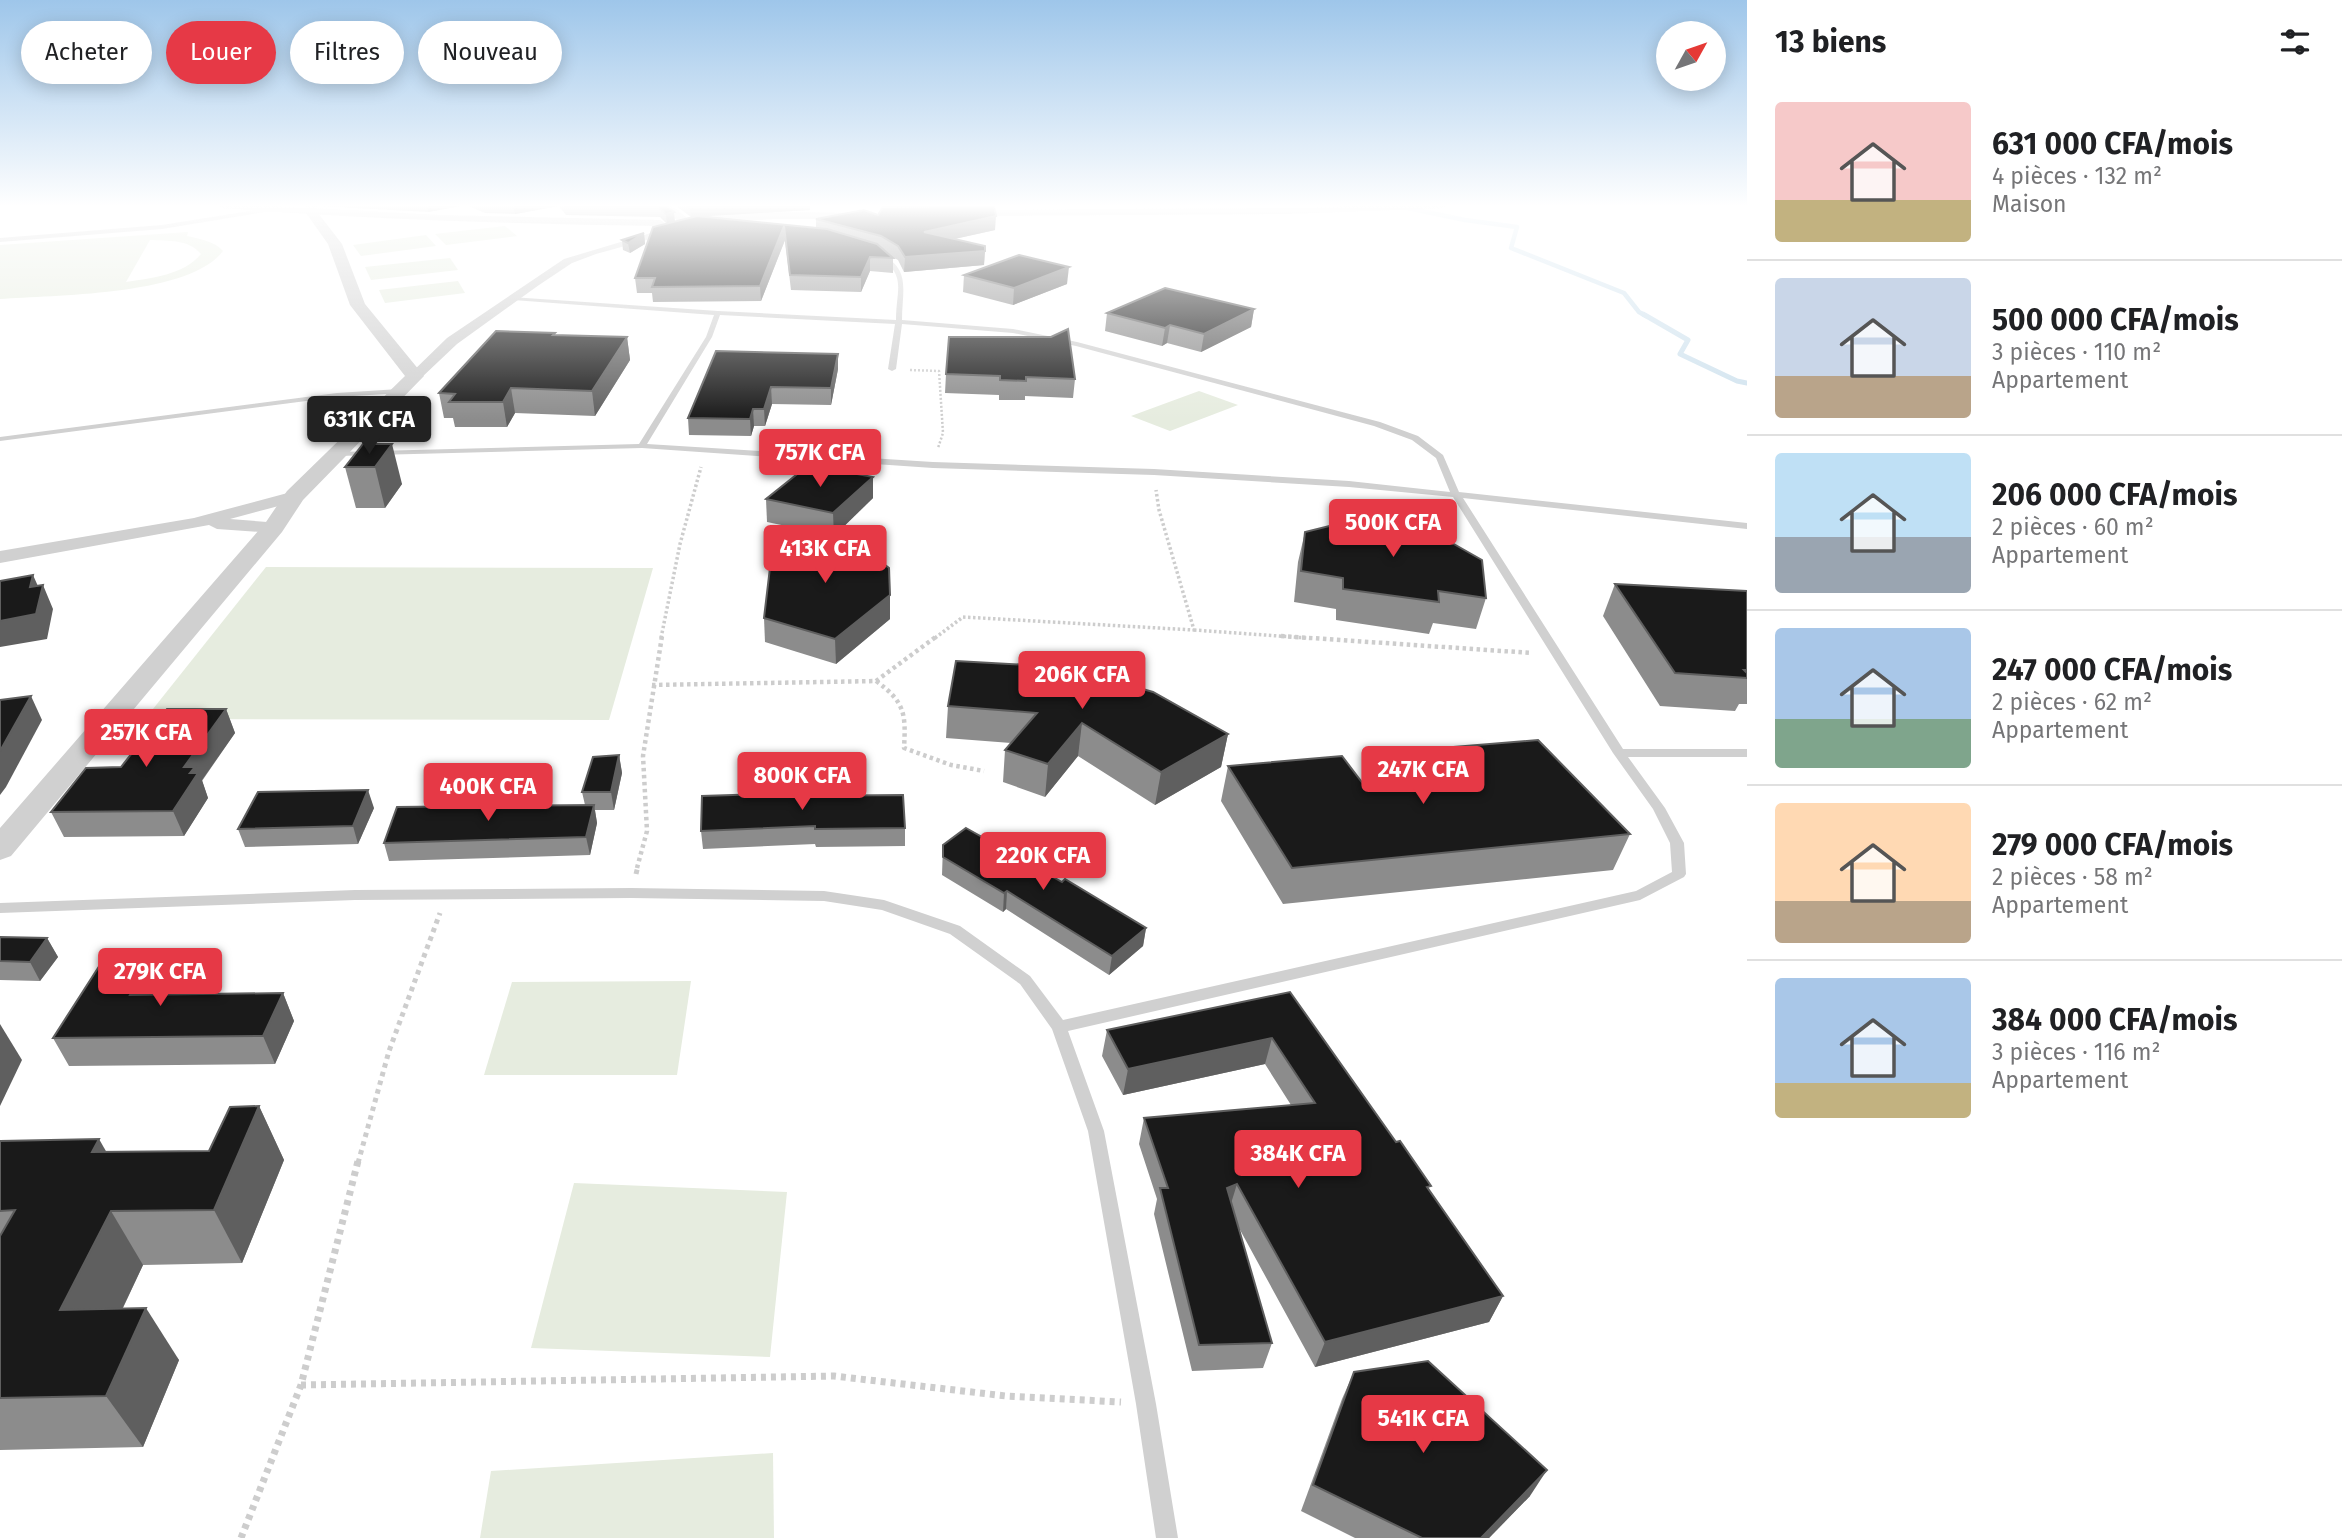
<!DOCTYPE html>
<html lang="fr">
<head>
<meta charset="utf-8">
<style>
	:root { --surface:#fff; --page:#f6f6f6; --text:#202124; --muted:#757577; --line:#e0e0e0; --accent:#e63946 }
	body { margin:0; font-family:"Fira Sans",sans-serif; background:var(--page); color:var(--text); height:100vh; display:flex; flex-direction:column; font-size:26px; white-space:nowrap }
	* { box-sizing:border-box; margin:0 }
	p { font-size:23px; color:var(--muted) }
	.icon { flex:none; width:38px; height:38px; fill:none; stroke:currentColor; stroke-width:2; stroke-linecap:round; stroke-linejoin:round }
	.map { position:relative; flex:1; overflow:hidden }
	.drawer { display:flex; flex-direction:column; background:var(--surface); width:595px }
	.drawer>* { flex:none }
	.top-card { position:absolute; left:21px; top:21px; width:665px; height:63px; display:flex; gap:14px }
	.needle { width:46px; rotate:50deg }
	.buttons { position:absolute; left:1656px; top:21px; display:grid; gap:14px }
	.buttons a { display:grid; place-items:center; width:70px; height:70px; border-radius:50%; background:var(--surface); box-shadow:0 4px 18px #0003; font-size:35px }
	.price { position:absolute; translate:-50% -60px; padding:0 16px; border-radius:7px; background:var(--accent); color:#fff; font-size:23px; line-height:46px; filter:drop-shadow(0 2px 4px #0008) }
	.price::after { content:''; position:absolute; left:50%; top:42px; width:21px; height:16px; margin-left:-10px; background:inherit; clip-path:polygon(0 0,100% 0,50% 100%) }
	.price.current { background:#222; color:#fff }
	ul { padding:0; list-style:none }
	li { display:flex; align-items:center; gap:21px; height:175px; padding:0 28px }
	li+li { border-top:2px solid var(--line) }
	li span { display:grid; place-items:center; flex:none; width:196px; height:140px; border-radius:7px; color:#555 }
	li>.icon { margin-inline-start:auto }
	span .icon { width:84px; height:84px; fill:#fffc; stroke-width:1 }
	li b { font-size:30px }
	h2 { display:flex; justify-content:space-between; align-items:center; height:84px; padding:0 28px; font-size:30px }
	.pill { padding:0 24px; border-radius:32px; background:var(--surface); box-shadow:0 4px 18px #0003; font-size:24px; line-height:63px }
	.pill.current { background:var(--accent); color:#fff }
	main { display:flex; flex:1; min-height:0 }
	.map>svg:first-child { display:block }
	.green { fill:#e6ecdf; fill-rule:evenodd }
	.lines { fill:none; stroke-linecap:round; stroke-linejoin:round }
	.stream-far1 { stroke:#cfe2ee; stroke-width:4.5 }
	.stream { stroke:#cfe2ee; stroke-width:5 }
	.path-far4 { stroke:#cdcdcd; stroke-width:2.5; stroke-dasharray:2 2; stroke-linecap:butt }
	.path-far3 { stroke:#cdcdcd; stroke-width:3.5; stroke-dasharray:2.5 2.5; stroke-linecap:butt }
	.path-far2 { stroke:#cdcdcd; stroke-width:4.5; stroke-dasharray:3.5 3.5; stroke-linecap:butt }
	.path-far1 { stroke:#cdcdcd; stroke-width:5; stroke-dasharray:4.5 4.5; stroke-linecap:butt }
	.path { stroke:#cdcdcd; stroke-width:7; stroke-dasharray:5 5; stroke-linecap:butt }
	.service { fill:#d0d0d0; fill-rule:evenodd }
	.minor { fill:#d0d0d0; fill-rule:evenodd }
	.tertiary { fill:#d0d0d0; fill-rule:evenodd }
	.wall { fill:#8c8c8c }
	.shaded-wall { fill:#5f5f5f }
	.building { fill:#1a1a1a; stroke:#5f5f5f; stroke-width:2 }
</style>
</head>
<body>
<main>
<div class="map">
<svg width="1747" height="1538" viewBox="0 0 1747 1538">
	<rect width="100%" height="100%" fill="#fff"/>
	<!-- green -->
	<g class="green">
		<path d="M505,226L517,236L446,245L435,234Z"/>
		<path d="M188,232L187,236C200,239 214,241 223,251C189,296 54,295 0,299V245ZM150,240C168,241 189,239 201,254C184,275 151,278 126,282Z"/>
		<path d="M426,235L436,246L361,256L353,245Z"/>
		<path d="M450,258L458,270L371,280L365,267Z"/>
		<path d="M458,281L465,293L385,303L379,290Z"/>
		<path d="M1199,391L1238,405L1170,431L1131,416Z"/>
		<path d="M266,567L653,568L609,720L145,719Z"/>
		<path d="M691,981L677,1075H484L512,982Z"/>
		<path d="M574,1183L787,1192L770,1357L531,1348Z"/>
		<path d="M773,1453L774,1538H480L491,1471Z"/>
	</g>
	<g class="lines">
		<!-- stream-far1 -->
		<path class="stream-far1" d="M1393,205L1465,220L1517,227L1511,248L1624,293L1639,312L1646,316"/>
		<!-- stream -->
		<path class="stream" d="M1643,314L1688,340L1680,354L1737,381L1747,383"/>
		<!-- path-far4 -->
		<path class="path-far4" d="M910,370L939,371L943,433L938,448"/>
		<!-- path-far3 -->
		<g class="path-far3">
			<path d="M1194,630L1307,638"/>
			<path d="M661,638L680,544L701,467"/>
			<path d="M935,638L963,617L1194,630L1159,510L1156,490"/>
		</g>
		<!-- path-far2 -->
		<g class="path-far2">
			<path d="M1281,636L1532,653"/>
			<path d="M876,681C905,702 906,714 904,748L951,765L984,771"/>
			<path d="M652,685L876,681L937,636"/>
			<path d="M637,868L647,831L643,756L662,636"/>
		</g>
		<!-- path-far1 -->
		<g class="path-far1">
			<path d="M636,874L638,866"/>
			<path d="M358,1163L389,1051L440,913"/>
		</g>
		<!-- path -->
		<g class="path">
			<path d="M301,1385L834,1376L1006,1396L1121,1402"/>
			<path d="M241,1538L301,1385L358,1161"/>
		</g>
		<!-- service -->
		<g class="service">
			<path d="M275,207L277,210L162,229L0,242V238L162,225Z"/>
			<path d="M878,252C912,269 902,289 902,320L1013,329L1077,342L1380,422L1418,436L1443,455L1459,492L1747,523V529L1463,498L1623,749H1747V757H1628L1665,808L1684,843L1686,874L1684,877L1640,900L1068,1031L1104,1131L1156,1404L1178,1538H1156L1136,1404L1088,1131L1052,1029L1020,984L950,934L882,910L824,901L631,898L355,900L0,913V903L355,890L631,888L824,891L884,900L960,926L1030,976L1063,1020L1636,891L1672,872L1670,843L1653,809L1613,753L1453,497L1349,487L1154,475L933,468L642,448L337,456L333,454L337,452L639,444L706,337L714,315L513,300L511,297L718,311L896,320C896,288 908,275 876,255ZM720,315L895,324L888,369L892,371L896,369L902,324L1013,333L1076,346L1374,426L1412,440L1436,458L1450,492L1349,481L1154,469L933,462L647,444L712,337Z"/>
			<path d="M399,389L403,391L402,393L337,397L0,441V437L337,393Z"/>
		</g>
		<!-- minor -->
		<g class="minor">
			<path d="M216,205H256L440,215L660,220L665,223L660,226C513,224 367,219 221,208Z"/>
			<path d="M660,205H671L691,221C744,207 812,213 867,213L872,216L867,219H775L708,223L596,254L572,263L539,285L457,344L420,379L415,380L408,376L447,338L564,259L681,224Z"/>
			<path d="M1376,205H1450L1445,208L1288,214L963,216L958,213L963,210L1288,208Z"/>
			<path d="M295,491L304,496L301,500L230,519L280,523L283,527L280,531L274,533L217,529L209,525L0,563V551L194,518Z"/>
		</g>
		<!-- tertiary -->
		<path class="tertiary" d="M305,205H317L318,213L342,244L365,304L424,376L303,500L282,532L11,856L0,860V828L266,522L287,491L405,376L350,305L328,244L306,213Z"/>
	</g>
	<!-- wall -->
	<g class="wall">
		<path d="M319,205H665L675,221L691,217L675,205H810V210L706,216L816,228V219L878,215L891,207V205H991L995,230L954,239L985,246L984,265L904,272L898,260L889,255L893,258V273L870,271L861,292L791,290L785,240L761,301L653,302L652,293H637L635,278L666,223L660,217L566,215L559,206L515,214L485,213L466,205L428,212L320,206Z"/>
		<path d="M644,233L645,244L630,253L623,250L622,240Z"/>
		<path d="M964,275L1067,284L1013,305L963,292Z"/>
		<path d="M1254,309L1251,327L1201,352L1167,343L1162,346L1105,331L1107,313Z"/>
		<path d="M555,333V335L627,337L630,360L595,416L515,413L507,427H455L453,418H444L439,393Z"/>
		<path d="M716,351L838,369L831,405L772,404L765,426H754L751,436L689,435L688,418Z"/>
		<path d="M946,374L1075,379L1073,398L1025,396V400H999V395L945,393Z"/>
		<path d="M363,444L402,484L385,508H356L345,467Z"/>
		<path d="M812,468L873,477V498L834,536L767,522L766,499Z"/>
		<path d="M1305,532L1486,598L1476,629L1433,623L1429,634L1336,620V609L1294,602L1298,562Z"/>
		<path d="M1615,584L1747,591V704H1739L1735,711L1660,706L1603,616Z"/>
		<path d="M890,595V619L836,664L765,642L764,618Z"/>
		<path d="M956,661L1228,734L1221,767L1155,805L1078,756L1045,797L1003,782L1005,750L1011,743L946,738L948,706Z"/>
		<path d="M226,709L235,733L202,781L208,798L184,836L64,837L51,812Z"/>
		<path d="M1440,748L1630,834L1613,870L1283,904L1221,801L1228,766L1364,785L1430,778Z"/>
		<path d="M619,755L622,773L614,810H595L597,823L590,855L389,861L384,843L585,805L582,792Z"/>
		<path d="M790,796L905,828V846L816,847L815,844L703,849L701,831Z"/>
		<path d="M374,808L358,844L245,847L238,829Z"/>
		<path d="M943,845L1146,928L1143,946L1109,975L1006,909L1003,912L942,875Z"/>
		<path d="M0,937L47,938L58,957L40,981L0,980Z"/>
		<path d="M167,981L160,994L283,993L294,1021L275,1064L69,1066L53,1038Z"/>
		<path d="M1290,992L1503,1296L1489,1322L1315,1367L1239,1228L1272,1343L1263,1368L1192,1371L1154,1214L1157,1199L1139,1144L1144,1118L1291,1105L1265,1064L1123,1095L1102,1056L1107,1030Z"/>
		<path d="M259,1106L284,1160L242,1263L143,1265L123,1308L179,1360L143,1447L0,1450V1141L106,1152L209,1151Z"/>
		<path d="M1354,1372L1530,1496L1489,1538H1355L1301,1511L1342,1399Z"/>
	</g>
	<!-- shaded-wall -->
	<g class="shaded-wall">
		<path d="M427,205H466L428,212Z"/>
		<path d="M513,205H559V206L515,214Z"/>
		<path d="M742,205H810V210L691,217L690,208Z"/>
		<path d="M674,212L675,222L667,224L666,214Z"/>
		<path d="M996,216L995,230L923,246L924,232Z"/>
		<path d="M784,226L785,240L761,301L760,286Z"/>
		<path d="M644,233L645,244L630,253L628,243Z"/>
		<path d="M985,251L984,265L904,272L905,257Z"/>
		<path d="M870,257V271L861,292V277Z"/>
		<path d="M1069,267L1067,284L1013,305L1014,288Z"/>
		<path d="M1254,309L1251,327L1201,352L1204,334Z"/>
		<path d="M1170,325L1167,343L1162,346L1165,328Z"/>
		<path d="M627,337L630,360L595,416L592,391Z"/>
		<path d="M838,354V369L831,405V388Z"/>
		<path d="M771,387L772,404L765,426L764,409Z"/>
		<path d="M511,388L515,413L507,427L503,402Z"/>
		<path d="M753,409L754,426L751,436L750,419Z"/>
		<path d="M392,444L402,484L385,508L375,467Z"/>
		<path d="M873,477V498L834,536L833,513Z"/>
		<path d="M33,575L41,593L43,585L53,609L47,639L0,647V621L30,587Z"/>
		<path d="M890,595V619L836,664L835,639Z"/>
		<path d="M31,696L42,720L6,787L0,795V751Z"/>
		<path d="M226,709L235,733L202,780L208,798L184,836L173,811L184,767Z"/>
		<path d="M1082,723L1078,756L1045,797L1048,764Z"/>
		<path d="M1228,734L1221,767L1155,805L1161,772Z"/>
		<path d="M619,755L622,773L614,810L611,792Z"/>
		<path d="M368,790L374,808L358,844L353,826Z"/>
		<path d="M594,805L597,823L590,855L586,837Z"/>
		<path d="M1007,891L1006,909L1003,912L1004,893Z"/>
		<path d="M1146,928L1143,946L1109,975L1112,956Z"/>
		<path d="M47,938L58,957L40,981L30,962Z"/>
		<path d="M154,954L167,981L144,1023L130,995Z"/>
		<path d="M283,993L294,1021L275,1064L263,1036Z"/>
		<path d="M0,1024L22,1060L0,1106Z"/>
		<path d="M1272,1038L1265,1064L1123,1095L1128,1069Z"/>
		<path d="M259,1106L284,1160L242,1263L214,1210Z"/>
		<path d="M99,1139L130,1193L92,1152Z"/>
		<path d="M1237,1184L1229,1210L1227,1188Z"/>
		<path d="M111,1211L143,1265L97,1362L60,1310Z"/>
		<path d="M1503,1296L1489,1322L1315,1367L1325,1342Z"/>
		<path d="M146,1308L179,1360L143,1447L106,1396Z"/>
		<path d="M1547,1470L1530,1496L1489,1538H1481Z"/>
	</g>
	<!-- building -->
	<g class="building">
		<path d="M564,205H665L674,212L666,214L659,208L565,206Z"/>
		<path d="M686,205H742L690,208Z"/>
		<path d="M994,206L996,216L924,232L985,246V251L905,257L898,246L881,236L816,219L864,210L878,215L883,207Z"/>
		<path d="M697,216L827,229L877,244L893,258L870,257L861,277L790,275L784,226L760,286L652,287L655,278H635L653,227Z"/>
		<path d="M644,233L628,243L622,240Z"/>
		<path d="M1019,255L1069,267L1014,288L964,275Z"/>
		<path d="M1165,288L1254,309L1204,334L1170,325L1165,328L1107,313Z"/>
		<path d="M1068,329L1075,379L1026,377V381L1000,380V376L946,374L949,337H1051Z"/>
		<path d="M496,331L555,333L553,335L627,337L592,391L511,388L503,402H449L455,394L439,393Z"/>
		<path d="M716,351L838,354L831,388L771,387L764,409H753L750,419L688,418Z"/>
		<path d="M363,444H392L375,467H345Z"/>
		<path d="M815,466L873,477L833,513L766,499L806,467L812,468Z"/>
		<path d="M1382,513L1406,517L1482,560L1486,598L1438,591L1439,602L1343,589V578L1301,571L1305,532Z"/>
		<path d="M844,533L889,568L890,595L835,639L764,618L772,551Z"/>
		<path d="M33,575L30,587L43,585L36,614L0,621V581Z"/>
		<path d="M1615,584L1747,591V670H1744L1747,673V678L1675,673Z"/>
		<path d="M956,661L1066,667L1153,692L1228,734L1161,772L1082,723L1048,764L1005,750L1037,713L948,706Z"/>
		<path d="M31,696L0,751V700Z"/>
		<path d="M167,709H226L184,767H195L190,773H198L173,811L51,812L86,768L121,767Z"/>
		<path d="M1538,740L1630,834L1292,868L1228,766L1342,756L1364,785L1463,775L1440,748Z"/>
		<path d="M619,755L611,792H582L593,757Z"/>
		<path d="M368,790L353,826L238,829L258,792Z"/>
		<path d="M790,793V796L903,795L905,828L815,829V826L701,831L702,796Z"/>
		<path d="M594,805L586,837L384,843L397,807Z"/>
		<path d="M966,828L1062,882L1065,879L1146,928L1112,956L1007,891L1004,893L943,857V845Z"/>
		<path d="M0,937L47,938L30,962L0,961Z"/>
		<path d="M107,954H154L130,995L283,993L263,1036L53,1038Z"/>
		<path d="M1290,992L1396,1142L1400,1141L1431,1186L1427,1187L1503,1296L1325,1342L1237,1184L1227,1188L1272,1343L1199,1345L1160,1188H1168L1144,1118L1315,1103L1272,1038L1128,1069L1107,1030Z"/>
		<path d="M259,1106L214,1210L111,1211L60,1310L146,1308L106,1396L0,1398V1236L15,1210L0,1211V1141L99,1139L92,1152L209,1151L230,1107Z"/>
		<path d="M1428,1361L1547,1470L1481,1538H1422L1313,1485L1354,1372Z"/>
	</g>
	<!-- sky -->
	<linearGradient id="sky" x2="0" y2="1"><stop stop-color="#9ec6ea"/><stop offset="0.49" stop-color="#fff"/><stop offset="1" stop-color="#fff" stop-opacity="0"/></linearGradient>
	<rect width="1747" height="420" fill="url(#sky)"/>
</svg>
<div class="buttons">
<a><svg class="needle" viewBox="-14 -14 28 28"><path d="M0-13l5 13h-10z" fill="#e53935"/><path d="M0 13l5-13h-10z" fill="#757577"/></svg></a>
</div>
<b class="price current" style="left:369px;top:456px">631K CFA</b>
<b class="price" style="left:820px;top:489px">757K CFA</b>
<b class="price" style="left:1393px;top:559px">500K CFA</b>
<b class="price" style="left:825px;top:585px">413K CFA</b>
<b class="price" style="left:1082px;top:711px">206K CFA</b>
<b class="price" style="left:146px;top:769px">257K CFA</b>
<b class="price" style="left:1423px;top:806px">247K CFA</b>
<b class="price" style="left:802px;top:812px">800K CFA</b>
<b class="price" style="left:488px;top:823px">400K CFA</b>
<b class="price" style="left:1043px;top:892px">220K CFA</b>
<b class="price" style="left:160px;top:1008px">279K CFA</b>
<b class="price" style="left:1298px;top:1190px">384K CFA</b>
<b class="price" style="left:1423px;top:1455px">541K CFA</b>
<div class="top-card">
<a class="pill">Acheter</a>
<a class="pill current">Louer</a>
<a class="pill">Filtres</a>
<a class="pill">Nouveau</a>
</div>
</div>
<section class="drawer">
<h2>13 biens<svg class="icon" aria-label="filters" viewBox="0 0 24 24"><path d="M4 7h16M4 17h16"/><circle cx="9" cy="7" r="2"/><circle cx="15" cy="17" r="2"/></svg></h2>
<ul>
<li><span style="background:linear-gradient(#f6c9c9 70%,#c2b280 0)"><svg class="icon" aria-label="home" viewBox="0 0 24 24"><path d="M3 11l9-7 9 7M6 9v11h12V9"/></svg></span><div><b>631 000 CFA/mois</b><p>4 pièces · 132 m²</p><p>Maison</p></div></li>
<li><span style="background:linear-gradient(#c9d6e8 70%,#b9a48a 0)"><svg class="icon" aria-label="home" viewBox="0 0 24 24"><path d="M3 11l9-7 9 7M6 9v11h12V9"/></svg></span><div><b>500 000 CFA/mois</b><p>3 pièces · 110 m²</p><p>Appartement</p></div></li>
<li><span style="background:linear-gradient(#bfe0f5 60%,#9aa5b1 0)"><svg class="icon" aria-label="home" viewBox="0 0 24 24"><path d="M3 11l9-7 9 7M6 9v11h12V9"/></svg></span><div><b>206 000 CFA/mois</b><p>2 pièces · 60 m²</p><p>Appartement</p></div></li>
<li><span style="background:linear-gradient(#a9c7e8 65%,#7fa58c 0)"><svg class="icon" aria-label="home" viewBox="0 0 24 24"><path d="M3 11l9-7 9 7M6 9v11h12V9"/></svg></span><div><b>247 000 CFA/mois</b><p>2 pièces · 62 m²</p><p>Appartement</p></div></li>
<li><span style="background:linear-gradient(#ffd9b3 70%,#b9a48a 0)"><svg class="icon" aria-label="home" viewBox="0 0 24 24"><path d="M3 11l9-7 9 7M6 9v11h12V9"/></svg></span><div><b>279 000 CFA/mois</b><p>2 pièces · 58 m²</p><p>Appartement</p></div></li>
<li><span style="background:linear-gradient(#a9c7e8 75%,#c2b280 0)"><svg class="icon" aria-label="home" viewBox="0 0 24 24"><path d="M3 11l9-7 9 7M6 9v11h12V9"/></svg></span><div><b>384 000 CFA/mois</b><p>3 pièces · 116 m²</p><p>Appartement</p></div></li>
</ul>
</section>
</main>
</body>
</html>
